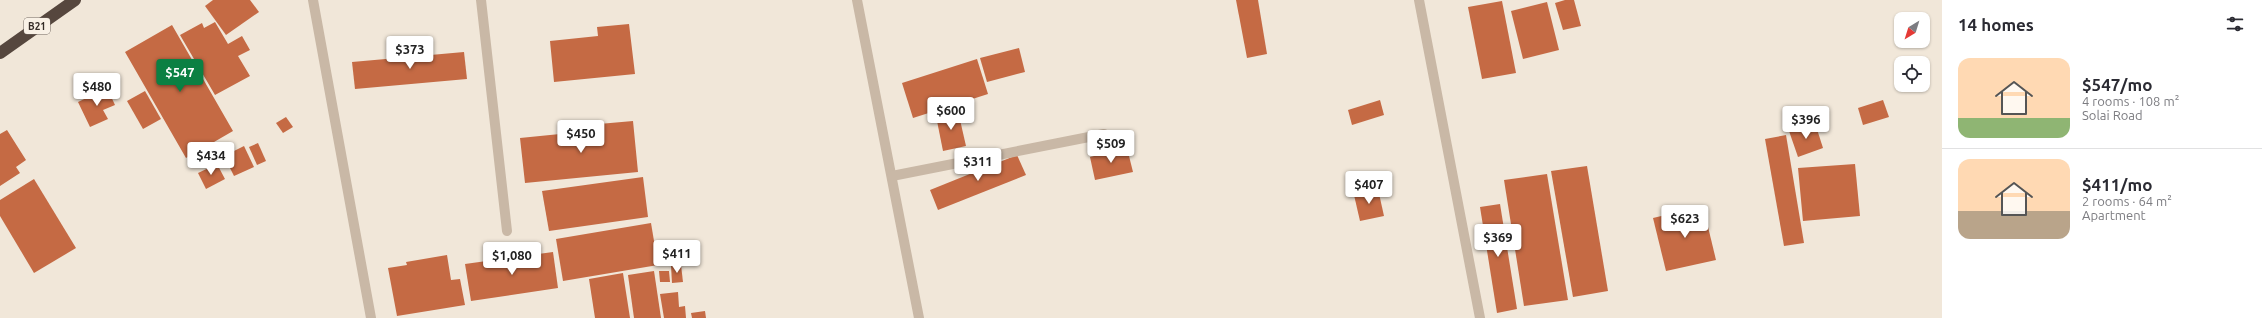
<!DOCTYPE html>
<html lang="en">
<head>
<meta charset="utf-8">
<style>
	:root { --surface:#fff; --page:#f7f7f7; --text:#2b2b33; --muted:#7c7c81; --line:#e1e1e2; --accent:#0b8043 }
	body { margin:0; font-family:Ubuntu,sans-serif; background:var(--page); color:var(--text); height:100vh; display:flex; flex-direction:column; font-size:15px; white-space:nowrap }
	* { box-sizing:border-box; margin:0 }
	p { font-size:13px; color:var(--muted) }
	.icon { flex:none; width:22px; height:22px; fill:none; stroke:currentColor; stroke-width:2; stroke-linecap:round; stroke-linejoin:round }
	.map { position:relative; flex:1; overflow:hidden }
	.details { display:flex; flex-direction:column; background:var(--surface); width:320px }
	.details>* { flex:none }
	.needle { width:26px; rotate:218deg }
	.controls { position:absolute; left:1894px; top:12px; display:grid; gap:8px }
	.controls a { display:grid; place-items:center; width:36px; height:36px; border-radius:8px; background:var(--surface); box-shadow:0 1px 3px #0004; font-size:20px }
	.price { position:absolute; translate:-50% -34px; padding:0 9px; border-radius:4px; background:#fff; color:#222; font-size:13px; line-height:26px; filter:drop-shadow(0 1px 2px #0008) }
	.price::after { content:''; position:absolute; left:50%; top:24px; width:12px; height:9px; margin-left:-6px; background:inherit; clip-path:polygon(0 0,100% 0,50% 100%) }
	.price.on { background:var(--accent); color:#fff }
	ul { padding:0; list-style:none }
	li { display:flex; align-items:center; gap:12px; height:100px; padding:0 16px }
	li+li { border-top:1px solid var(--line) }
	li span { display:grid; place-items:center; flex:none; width:112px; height:80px; border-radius:12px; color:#555 }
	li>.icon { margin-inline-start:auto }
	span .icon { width:48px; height:48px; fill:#fffc; stroke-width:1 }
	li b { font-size:17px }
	h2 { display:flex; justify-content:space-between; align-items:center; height:48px; padding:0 16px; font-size:17px }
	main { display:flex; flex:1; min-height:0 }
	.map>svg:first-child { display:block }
	.building { fill:#c56a44 }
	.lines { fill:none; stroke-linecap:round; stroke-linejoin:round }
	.minor { stroke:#c9b8a6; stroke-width:10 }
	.highway { stroke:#56473e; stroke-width:12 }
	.labels { text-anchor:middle; stroke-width:4; stroke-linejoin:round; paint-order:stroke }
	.shield { fill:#f9f1e6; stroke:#706760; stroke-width:1 }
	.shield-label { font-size:10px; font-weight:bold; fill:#352c27 }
</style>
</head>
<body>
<main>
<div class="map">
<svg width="1942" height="318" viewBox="0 0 1942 318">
	<rect width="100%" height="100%" fill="#f1e7d9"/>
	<!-- building -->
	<g class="building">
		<path d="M213,0H250L259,12L226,35L205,6Z"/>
		<path d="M1236,0H1258L1267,54L1247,58Z"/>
		<path d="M1565,0H1574L1581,26L1563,30L1555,3Z"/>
		<path d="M1502,1L1516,73L1482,79L1468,7Z"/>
		<path d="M1547,2L1559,50L1523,59L1511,11Z"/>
		<path d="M215,22L228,44L242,36L250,50L238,56L250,76L215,95L180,35L202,23L204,28Z"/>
		<path d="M629,24L635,74L554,82L550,41L598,36L597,27Z"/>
		<path d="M172,25L233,131L214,142L218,150L205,157L201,149L186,158L125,52Z"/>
		<path d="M1019,48L1025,72L987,82L980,58Z"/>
		<path d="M464,52L467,79L355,89L352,62Z"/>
		<path d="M977,59L988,94L913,118L902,83Z"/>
		<path d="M107,88L115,105L103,110L108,119L90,127L78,102Z"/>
		<path d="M145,91L161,119L143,129L127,101Z"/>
		<path d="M1380,100L1384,115L1352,125L1348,110Z"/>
		<path d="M1883,100L1889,117L1863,125L1858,108Z"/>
		<path d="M958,111L966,146L943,151L936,116Z"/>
		<path d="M286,117L293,127L283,133L276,123Z"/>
		<path d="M633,121L638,172L525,183L520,138L600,130L599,124Z"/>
		<path d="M1815,123L1823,148L1798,157L1789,131Z"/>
		<path d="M7,130L26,160L16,167L20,173L0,186V134Z"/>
		<path d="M1786,135L1804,243L1784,246L1765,139Z"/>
		<path d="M258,143L266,161L257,165L249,147Z"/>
		<path d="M244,146L254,167L234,176L224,156Z"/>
		<path d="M1127,148L1133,172L1095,180L1090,157Z"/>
		<path d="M1017,155L1026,175L938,210L930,190Z"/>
		<path d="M217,164L225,179L206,189L198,173Z"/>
		<path d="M1855,164L1860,216L1803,221L1798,168Z"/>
		<path d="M1587,166L1608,291L1573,297L1551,171Z"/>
		<path d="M1547,174L1568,300L1524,306L1504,180Z"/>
		<path d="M643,177L648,217L549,231L542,191Z"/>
		<path d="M34,179L76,248L34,273L0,216V200Z"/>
		<path d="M1378,189L1384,216L1360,221L1354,195Z"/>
		<path d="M1500,204L1517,309L1497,313L1480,207Z"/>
		<path d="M1703,206L1716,260L1666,271L1653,218Z"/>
		<path d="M651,223L658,265L563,281L556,239Z"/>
		<path d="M553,252L558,288L471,301L465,264Z"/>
		<path d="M447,255L451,280L460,279L465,305L397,316L388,268L407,265L406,262Z"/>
		<path d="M681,265L683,282L672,283L671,266Z"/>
		<path d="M654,271L661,318H634L628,275Z"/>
		<path d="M659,271H669L670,282H660Z"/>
		<path d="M623,273L630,318H595L589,279Z"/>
		<path d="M678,292L679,307L685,306L686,318H664L660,294Z"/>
		<path d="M705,311L706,318H692L691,313Z"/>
	</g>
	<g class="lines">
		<!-- minor -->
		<g class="minor">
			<path d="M313,0L371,318"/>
			<path d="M481,0L507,231"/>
			<path d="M857,0L919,318"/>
			<path d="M1419,0L1480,318"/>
			<path d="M892,176L1104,134"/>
		</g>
		<!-- highway -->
		<path class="highway" d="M0,53L75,0"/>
	</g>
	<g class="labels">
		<!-- shield labels -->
		<rect class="shield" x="24" y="18" width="26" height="16" rx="3"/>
		<g class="shield-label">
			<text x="37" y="30">B21</text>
		</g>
	</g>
</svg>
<div class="controls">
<a><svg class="needle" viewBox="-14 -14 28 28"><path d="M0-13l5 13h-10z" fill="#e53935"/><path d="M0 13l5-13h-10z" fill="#7c7c81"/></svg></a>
<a><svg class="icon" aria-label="locate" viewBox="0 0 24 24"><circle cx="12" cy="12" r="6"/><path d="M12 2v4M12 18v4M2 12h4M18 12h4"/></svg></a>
</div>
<b class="price" style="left:410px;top:70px">$373</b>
<b class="price on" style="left:180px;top:93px">$547</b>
<b class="price" style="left:97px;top:107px">$480</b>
<b class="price" style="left:951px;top:131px">$600</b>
<b class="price" style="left:1806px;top:140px">$396</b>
<b class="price" style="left:581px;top:154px">$450</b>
<b class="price" style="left:1111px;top:164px">$509</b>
<b class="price" style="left:211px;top:176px">$434</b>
<b class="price" style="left:978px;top:182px">$311</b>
<b class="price" style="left:1369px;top:205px">$407</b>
<b class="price" style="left:1685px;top:239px">$623</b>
<b class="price" style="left:1498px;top:258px">$369</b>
<b class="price" style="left:677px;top:274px">$411</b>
<b class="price" style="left:512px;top:276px">$1,080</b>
</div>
<section class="details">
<h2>14 homes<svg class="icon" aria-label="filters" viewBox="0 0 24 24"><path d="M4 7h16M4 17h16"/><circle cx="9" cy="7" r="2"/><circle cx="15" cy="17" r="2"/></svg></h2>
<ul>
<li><span style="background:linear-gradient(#ffd9b3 75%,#8fb573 0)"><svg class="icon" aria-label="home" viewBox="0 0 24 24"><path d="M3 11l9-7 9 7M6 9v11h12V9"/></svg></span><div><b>$547/mo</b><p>4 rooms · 108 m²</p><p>Solai Road</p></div></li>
<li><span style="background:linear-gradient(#ffd9b3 65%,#b9a48a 0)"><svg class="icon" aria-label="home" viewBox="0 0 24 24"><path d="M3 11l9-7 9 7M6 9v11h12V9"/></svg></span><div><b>$411/mo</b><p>2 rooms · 64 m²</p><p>Apartment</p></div></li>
</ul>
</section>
</main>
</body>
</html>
